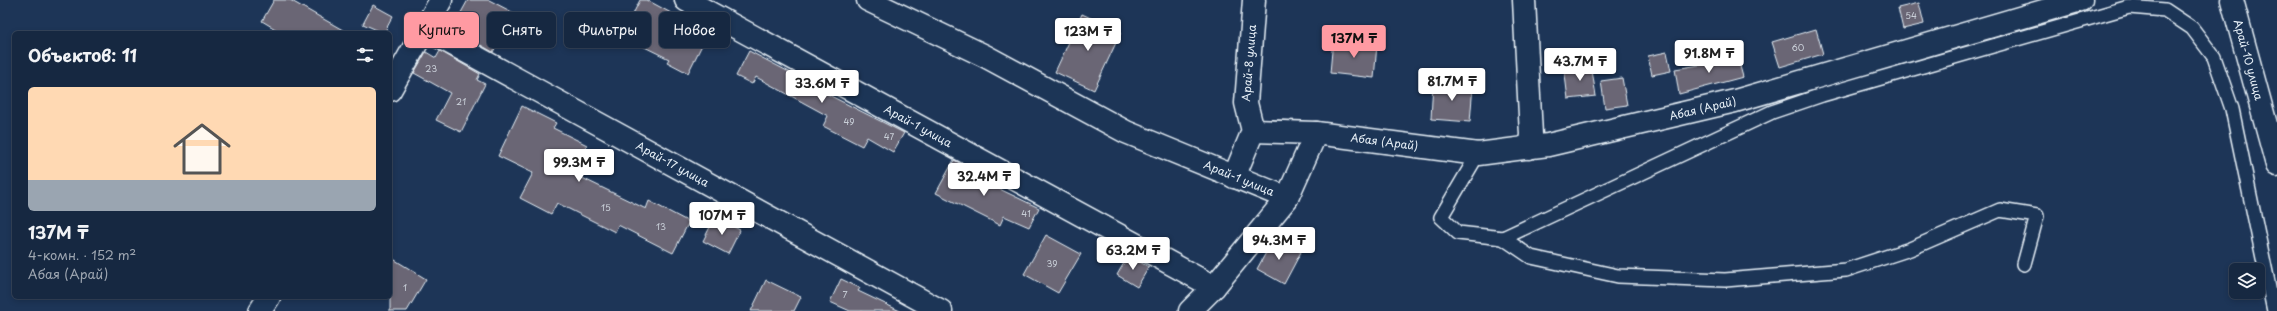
<!DOCTYPE html>
<html lang="ru">
<head>
<meta charset="utf-8">
<style>
	:root { --surface:#162841; --page:#23344c; --text:#f1f3f6; --muted:#9ea6b1; --line:#35445a; --accent:#ff9aa2 }
	body { margin:0; font-family:"Playpen Sans",sans-serif; background:var(--page); color:var(--text); height:100vh; display:flex; flex-direction:column; font-size:15px; white-space:nowrap }
	* { box-sizing:border-box; margin:0 }
	p { font-size:13px; color:var(--muted) }
	.icon { flex:none; width:22px; height:22px; fill:none; stroke:currentColor; stroke-width:2; stroke-linecap:round; stroke-linejoin:round }
	.map { position:relative; flex:1; overflow:hidden }
	.sheet { position:absolute; left:12px; top:31px; width:380px; height:268px; display:flex; flex-direction:column; background:var(--surface); border-radius:6px; box-shadow:0 2px 6px #0003,0 0 0 1px var(--line) }
	.sheet>* { flex:none }
	.guide { position:absolute; left:404px; top:12px; width:380px; height:36px; display:flex; gap:8px }
	.fabs { position:absolute; left:2229px; top:263px; display:grid; gap:8px }
	.fabs a { display:grid; place-items:center; width:36px; height:36px; border-radius:6px; background:var(--surface); box-shadow:0 2px 6px #0003,0 0 0 1px var(--line); font-size:20px }
	.price { position:absolute; translate:-50% -34px; padding:0 9px; border-radius:4px; background:#fff; color:#222; font-size:13px; line-height:26px; filter:drop-shadow(0 1px 2px #0008) }
	.price::after { content:''; position:absolute; left:50%; top:24px; width:12px; height:9px; margin-left:-6px; background:inherit; clip-path:polygon(0 0,100% 0,50% 100%) }
	.price.selected { background:var(--accent); color:#111 }
	ul { padding:0; list-style:none }
	li { display:grid; align-content:center; gap:8px; height:212px; padding:0 16px }
	li span { display:grid; place-items:center; height:124px; border-radius:6px; color:#555 }
	li>.icon { margin-inline-start:auto }
	span .icon { width:72px; height:72px; fill:#fffc; stroke-width:1 }
	li b { font-size:17px }
	h2 { display:flex; justify-content:space-between; align-items:center; height:48px; padding:0 16px; font-size:17px }
	.tag { padding:0 14px; border-radius:6px; background:var(--surface); box-shadow:0 2px 6px #0003,0 0 0 1px var(--line); font-size:14px; line-height:36px }
	.tag.selected { background:var(--accent); color:#111 }
	.map>svg:first-child { display:block }
	.building { fill:#6a6674; stroke:#e8f1f8 }
	.lines { fill:none; stroke-linecap:round; stroke-linejoin:round }
	.lane-casing { stroke:#e8f1f8; stroke-width:16 }
	.street-casing { stroke:#e8f1f8; stroke-width:25 }
	.lane { stroke:#1d3557; stroke-width:13 }
	.street { stroke:#1d3557; stroke-width:22 }
	.labels { text-anchor:middle; stroke-width:3; stroke-linejoin:round; paint-order:stroke }
	.number-label { font-size:9px; fill:#c8ced7 }
	.street-label { font-size:11px; fill:#e8f1f8; stroke:#1d3557 }
</style>
</head>
<body>
<div class="map">
<svg width="2277" height="311" viewBox="0 0 2277 311">
	<rect width="100%" height="100%" fill="#1d3557"/>
	<filter id="ink" filterUnits="userSpaceOnUse"><feTurbulence type="fractalNoise" baseFrequency=".025" numOctaves="2"/><feDisplacementMap in="SourceGraphic" scale="8" xChannelSelector="R" yChannelSelector="G"/><feConvolveMatrix kernelMatrix="1 2 1 2 8 2 1 2 1" color-interpolation-filters="sRGB"/></filter>
	<g filter="url(#ink)">
		<!-- building -->
		<g class="building">
			<path d="M274,0H290L348,33H282L262,21Z"/>
			<path d="M468,0H489L514,13L493,52L452,29Z"/>
			<path d="M640,0H647L708,33L688,73L667,62L669,59L622,36Z"/>
			<path d="M1919,3L1924,24L1903,29L1898,8Z"/>
			<path d="M373,5L393,16L384,33L363,24Z"/>
			<path d="M1082,14L1121,32L1094,90L1055,72Z"/>
			<path d="M1816,29L1823,54L1780,67L1772,42Z"/>
			<path d="M1333,40L1377,45L1374,78L1330,73Z"/>
			<path d="M440,51L480,74L477,80L485,84L461,132L436,120L450,93L414,73L426,52L436,58Z"/>
			<path d="M749,51L816,86L815,88L904,133L893,152L867,137L862,146L823,126L828,116L756,77L752,84L736,76Z"/>
			<path d="M1667,52L1671,71L1652,75L1648,56Z"/>
			<path d="M1736,52L1743,77L1679,94L1675,69L1718,62L1716,57Z"/>
			<path d="M1591,64L1596,96L1568,99L1564,67Z"/>
			<path d="M1622,78L1627,105L1605,108L1601,81Z"/>
			<path d="M1433,82L1473,85L1470,122L1431,119Z"/>
			<path d="M522,106L556,123L553,128L587,145L572,173L646,209L649,201L689,222L673,253L618,225L615,232L557,203L551,214L520,198L533,173L498,156Z"/>
			<path d="M954,160L987,178L985,182L1039,208L1029,227L1004,216L1000,225L936,193Z"/>
			<path d="M715,217L740,230L728,254L703,241Z"/>
			<path d="M1046,235L1081,254L1058,293L1024,274Z"/>
			<path d="M1274,238L1301,252L1284,284L1257,269Z"/>
			<path d="M1128,256L1149,267L1137,287L1117,275Z"/>
			<path d="M390,257L426,279L407,311H390Z"/>
			<path d="M841,279L860,288L858,291L900,311H850L830,302Z"/>
			<path d="M766,280L801,297L794,311H751Z"/>
		</g>
		<g class="lines">
			<defs>
				<g id="lane">
					<path d="M1478,154L1441,217L1458,233L1503,238L1772,112L1822,95L2129,7L2165,10L2192,28L2214,57L2232,109L2274,311"/>
					<path d="M1503,238L1531,257L1618,276L1725,280L1846,270L1910,249L2000,210L2037,216L2024,264"/>
				</g>
				<g id="street">
					<path id="s1" d="M686,0L1214,287"/>
					<path id="s2" d="M868,0L985,56L1126,132L1287,198"/>
					<path d="M1524,0L1531,135L1529,148"/>
					<path id="s3" d="M2232,0L2277,165"/>
					<path id="s4" d="M425,29L941,311"/>
					<path d="M390,90L441,0"/>
					<path id="s5" d="M1253,131L1316,133L1478,154L1548,145L1735,101L2081,0"/>
					<path id="s6" d="M1253,131L1246,103L1254,0"/>
					<path d="M1234,177L1253,131"/>
					<path d="M260,311L269,297"/>
					<path d="M1190,311L1214,287L1287,198L1316,133"/>
				</g>
			</defs>
			<!-- lane casing -->
			<use href="#lane" class="lane-casing"/>
			<!-- street casing -->
			<use href="#street" class="street-casing"/>
			<!-- lane -->
			<use href="#lane" class="lane"/>
			<!-- street -->
			<use href="#street" class="street"/>
		</g>
	</g>
	<g class="labels">
		<!-- number labels -->
		<g class="number-label">
			<text x="1911" y="19">54</text>
			<text x="1798" y="51">60</text>
			<text x="431" y="72">23</text>
			<text x="461" y="105">21</text>
			<text x="849" y="125">49</text>
			<text x="889" y="140">47</text>
			<text x="606" y="211">15</text>
			<text x="1026" y="217">41</text>
			<text x="661" y="230">13</text>
			<text x="1052" y="267">39</text>
			<text x="405" y="291">1</text>
			<text x="845" y="298">7</text>
		</g>
		<!-- street labels -->
		<g class="street-label">
			<text dy="4" stroke="none"><textPath href="#s3" startOffset="62">Арай-10 улица</textPath></text>
			<text dy="4" stroke="none"><textPath href="#s6" startOffset="69">Арай-8 улица</textPath></text>
			<text dy="4" stroke="none"><textPath href="#s5" startOffset="456">Абая (Арай)</textPath></text>
			<text dy="4" stroke="none"><textPath href="#s1" startOffset="264">Арай-1 улица</textPath></text>
			<text dy="4" stroke="none"><textPath href="#s5" startOffset="132">Абая (Арай)</textPath></text>
			<text dy="4" stroke="none"><textPath href="#s4" startOffset="282">Арай-17 улица</textPath></text>
			<text dy="4" stroke="none"><textPath href="#s2" startOffset="412">Арай-1 улица</textPath></text>
		</g>
	</g>
</svg>
<div class="fabs">
<a><svg class="icon" aria-label="layers" viewBox="0 0 24 24"><path d="M12 4l9 5-9 5-9-5zM3 14l9 5 9-5"/></svg></a>
</div>
<b class="price" style="left:1088px;top:52px">123M ₸</b>
<b class="price selected" style="left:1354px;top:59px">137M ₸</b>
<b class="price" style="left:1709px;top:74px">91.8M ₸</b>
<b class="price" style="left:1580px;top:82px">43.7M ₸</b>
<b class="price" style="left:1452px;top:102px">81.7M ₸</b>
<b class="price" style="left:822px;top:104px">33.6M ₸</b>
<b class="price" style="left:579px;top:183px">99.3M ₸</b>
<b class="price" style="left:984px;top:197px">32.4M ₸</b>
<b class="price" style="left:722px;top:236px">107M ₸</b>
<b class="price" style="left:1279px;top:261px">94.3M ₸</b>
<b class="price" style="left:1133px;top:271px">63.2M ₸</b>
<div class="guide">
<a class="tag selected">Купить</a>
<a class="tag">Снять</a>
<a class="tag">Фильтры</a>
<a class="tag">Новое</a>
</div>
<section class="sheet">
<h2>Объектов: 11<svg class="icon" aria-label="filters" viewBox="0 0 24 24"><path d="M4 7h16M4 17h16"/><circle cx="9" cy="7" r="2"/><circle cx="15" cy="17" r="2"/></svg></h2>
<ul>
<li><span style="background:linear-gradient(#ffd9b3 75%,#9aa5b1 0)"><svg class="icon" aria-label="home" viewBox="0 0 24 24"><path d="M3 11l9-7 9 7M6 9v11h12V9"/></svg></span><div><b>137M ₸</b><p>4-комн. · 152 m²</p><p>Абая (Арай)</p></div></li>
</ul>
</section>
</div>
</body>
</html>
